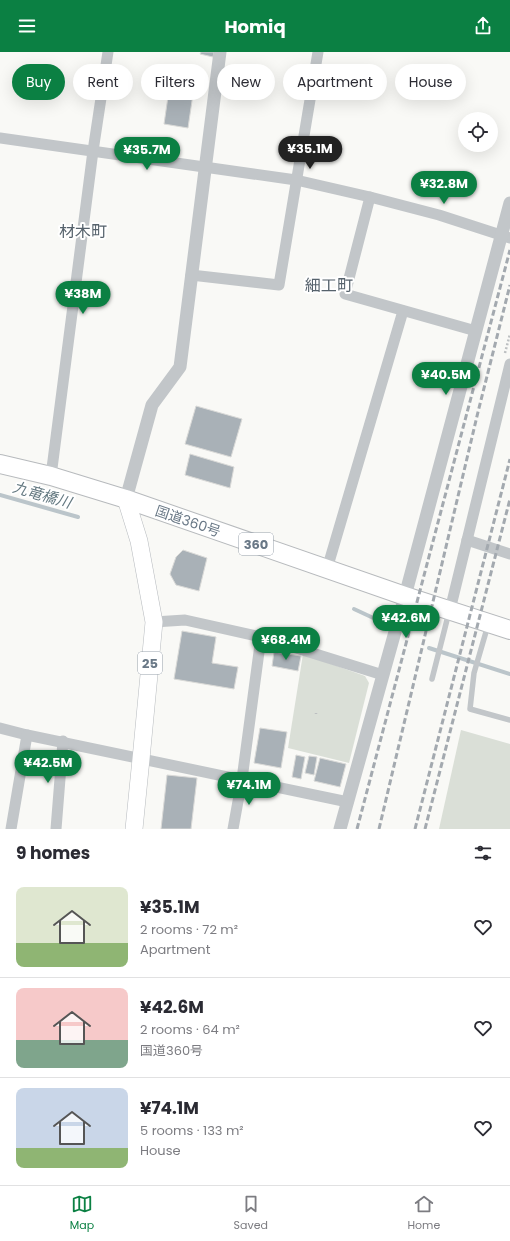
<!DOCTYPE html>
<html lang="en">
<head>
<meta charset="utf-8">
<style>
	:root { --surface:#fff; --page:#f7f7f7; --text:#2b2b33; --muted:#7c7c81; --line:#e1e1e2; --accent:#0b8043 }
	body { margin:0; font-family:Poppins,"Noto Sans JP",sans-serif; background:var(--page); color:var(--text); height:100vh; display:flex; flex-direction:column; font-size:15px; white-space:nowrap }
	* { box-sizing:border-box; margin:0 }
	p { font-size:13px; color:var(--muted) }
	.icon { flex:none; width:22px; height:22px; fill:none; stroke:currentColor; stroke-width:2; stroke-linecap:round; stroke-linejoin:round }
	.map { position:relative; height:777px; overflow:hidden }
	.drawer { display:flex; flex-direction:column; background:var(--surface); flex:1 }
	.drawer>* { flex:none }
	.banner { position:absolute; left:12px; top:12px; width:486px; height:36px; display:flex; gap:8px }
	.tools { position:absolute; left:458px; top:60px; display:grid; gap:8px }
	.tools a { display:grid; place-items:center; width:40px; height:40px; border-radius:50%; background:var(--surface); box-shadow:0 4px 16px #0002; font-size:20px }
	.price { position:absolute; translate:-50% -34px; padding:0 9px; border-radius:14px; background:var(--accent); color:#fff; font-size:13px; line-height:26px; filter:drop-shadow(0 1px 2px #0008) }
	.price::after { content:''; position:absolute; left:50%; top:24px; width:12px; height:9px; margin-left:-6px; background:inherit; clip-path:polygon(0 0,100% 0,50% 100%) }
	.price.selected { background:#222; color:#fff }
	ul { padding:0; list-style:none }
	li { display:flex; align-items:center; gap:12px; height:100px; padding:0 16px }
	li+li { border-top:1px solid var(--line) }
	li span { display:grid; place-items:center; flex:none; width:112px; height:80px; border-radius:8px; color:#555 }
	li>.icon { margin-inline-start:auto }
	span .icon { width:48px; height:48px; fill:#fffc; stroke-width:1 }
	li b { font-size:17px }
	h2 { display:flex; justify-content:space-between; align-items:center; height:48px; padding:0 16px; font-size:17px }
	.pill { padding:0 14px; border-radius:18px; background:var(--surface); box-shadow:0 4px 16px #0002; font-size:14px; line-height:36px }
	.pill.selected { background:var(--accent); color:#fff }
	header { display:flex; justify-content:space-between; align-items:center; height:52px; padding:0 16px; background:var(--accent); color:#fff; font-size:18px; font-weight:700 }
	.tab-bar { display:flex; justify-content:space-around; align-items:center; height:56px; border-top:1px solid var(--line); background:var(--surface); font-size:11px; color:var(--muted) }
	.tab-bar a { display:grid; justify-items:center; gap:2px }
	.tab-bar .selected { color:var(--accent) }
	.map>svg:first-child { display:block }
	.green { fill:#dadfd7 }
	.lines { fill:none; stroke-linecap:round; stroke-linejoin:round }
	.stream { stroke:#bbc5ca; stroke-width:4 }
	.building { fill:#a9b1b7; stroke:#dadad8 }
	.primary-casing { stroke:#b7bbbf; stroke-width:18 }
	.trunk-casing { stroke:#b7babd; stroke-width:20 }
	.path { stroke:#bcbfc1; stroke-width:2.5; stroke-dasharray:2 2; stroke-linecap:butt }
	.service { stroke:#c2c6c9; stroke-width:5.5 }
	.minor { stroke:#c2c6c9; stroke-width:11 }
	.tertiary { stroke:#c2c6c9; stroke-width:13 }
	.primary { stroke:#fff; stroke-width:17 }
	.trunk { stroke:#fff; stroke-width:18 }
	.rail { stroke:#a3a9af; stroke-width:3; stroke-dasharray:6 3; stroke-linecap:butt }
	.labels { text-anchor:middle; stroke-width:4; stroke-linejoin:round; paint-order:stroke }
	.shield { fill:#fff; stroke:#96a0aa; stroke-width:1 }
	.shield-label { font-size:13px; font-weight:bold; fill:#697886 }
	.street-label { font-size:14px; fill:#697886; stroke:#fff }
	.water-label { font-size:15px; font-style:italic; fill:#647981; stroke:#fff }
	.quarter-label { font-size:16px; fill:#56626c; stroke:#fff }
</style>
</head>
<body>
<header><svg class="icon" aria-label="menu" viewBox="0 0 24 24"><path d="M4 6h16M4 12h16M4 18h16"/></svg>Homiq<svg class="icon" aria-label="share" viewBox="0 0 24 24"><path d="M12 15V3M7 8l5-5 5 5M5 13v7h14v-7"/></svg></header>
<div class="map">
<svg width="510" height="777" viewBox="0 0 510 777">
	<rect width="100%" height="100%" fill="#f9f9f6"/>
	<!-- green -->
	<g class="green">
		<path d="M303,602L365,624L369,631L349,711L288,696Z"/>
		<path d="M461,678L510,692V777H439Z"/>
	</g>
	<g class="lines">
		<!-- stream -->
		<g class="stream">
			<path d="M0,443L78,465"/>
			<path d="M354,557L382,570"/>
			<path d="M429,596L510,622"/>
		</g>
	</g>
	<!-- building -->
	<g class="building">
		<path d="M201,0H214L213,5L200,2Z"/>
		<path d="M169,38L193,42L188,76L164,72Z"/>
		<path d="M196,354L242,367L231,405L185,392Z"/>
		<path d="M190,402L234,415L230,436L185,423Z"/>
		<path d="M183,498L207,506L199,539L176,533L170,522L176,505Z"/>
		<path d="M182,579L216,585L212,611L238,615L234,637L174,627Z"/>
		<path d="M274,600L301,604L298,619L272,614Z"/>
		<path d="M260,676L287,680L281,716L254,711Z"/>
		<path d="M296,703L305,705L301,727L292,725Z"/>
		<path d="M309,704L317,705L314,723L305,721Z"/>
		<path d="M320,706L346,712L340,735L314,729Z"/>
		<path d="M167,723L197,726L191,777H161Z"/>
	</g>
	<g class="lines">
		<defs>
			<path id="primary" d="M126,447L139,489L154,570L141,707L134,777"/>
			<path id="trunk" d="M0,412L51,424L126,447L405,544L510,578"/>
		</defs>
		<!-- primary casing -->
		<use href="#primary" class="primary-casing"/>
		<!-- trunk casing -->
		<use href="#trunk" class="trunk-casing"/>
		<!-- path -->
		<g class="path">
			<path d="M505,301L510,282"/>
			<path d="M316,662V661"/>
		</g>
		<!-- service -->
		<g class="service">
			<path d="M488,573L474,621L470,657L510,668"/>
			<path d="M432,627L449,560"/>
		</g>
		<!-- minor -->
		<g class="minor">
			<path d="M0,86L296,128L370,145L345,242L476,279"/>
			<path d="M370,145L439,163L510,186"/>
			<path d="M191,223L279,233L318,0"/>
			<path d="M51,424L93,99L108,0"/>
			<path d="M467,488L510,502"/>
			<path d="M327,517L403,259"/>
			<path d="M450,558L510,312"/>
			<path d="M154,570L185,568L261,585L383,623"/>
			<path d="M0,676L27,683L348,750"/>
			<path d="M11,777L27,683"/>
			<path d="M56,777L63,689"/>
			<path d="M233,777L242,727L261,585"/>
		</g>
		<!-- tertiary -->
		<g class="tertiary">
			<path d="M126,447L152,353L180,315L220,0"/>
			<path d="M340,777L405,544L510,151"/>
		</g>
		<!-- primary -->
		<use href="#primary" class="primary"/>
		<!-- trunk -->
		<use href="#trunk" class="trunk"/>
		<!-- rail -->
		<g class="rail">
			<path d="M357,777L510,198"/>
			<path d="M379,777L478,360L510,233"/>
			<path d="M415,777L510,407"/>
			<path d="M425,777L510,447"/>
		</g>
	</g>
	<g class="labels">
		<!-- shield labels -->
		<g class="shield">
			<rect x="239" y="481" width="34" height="22" rx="3"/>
			<rect x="138" y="600" width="24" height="22" rx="3"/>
		</g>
		<g class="shield-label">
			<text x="256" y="497">360</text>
			<text x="150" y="616">25</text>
		</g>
		<!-- street labels -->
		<g class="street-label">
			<text transform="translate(188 469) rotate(19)" y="5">国道360号</text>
		</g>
		<!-- water labels -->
		<g class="water-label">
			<text transform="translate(42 443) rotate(16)" y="5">九竜橋川</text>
		</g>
		<!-- quarter labels -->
		<g class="quarter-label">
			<text x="83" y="185">材木町</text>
			<text x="329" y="239">細工町</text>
		</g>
	</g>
</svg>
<div class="tools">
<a><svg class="icon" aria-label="locate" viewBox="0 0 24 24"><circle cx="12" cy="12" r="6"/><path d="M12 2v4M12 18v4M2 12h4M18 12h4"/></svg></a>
</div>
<b class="price selected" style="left:310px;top:118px">¥35.1M</b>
<b class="price" style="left:147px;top:119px">¥35.7M</b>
<b class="price" style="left:444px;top:153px">¥32.8M</b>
<b class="price" style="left:83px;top:263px">¥38M</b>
<b class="price" style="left:446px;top:344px">¥40.5M</b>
<b class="price" style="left:406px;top:587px">¥42.6M</b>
<b class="price" style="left:286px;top:609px">¥68.4M</b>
<b class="price" style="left:48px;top:732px">¥42.5M</b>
<b class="price" style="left:249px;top:754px">¥74.1M</b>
<div class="banner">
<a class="pill selected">Buy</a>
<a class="pill">Rent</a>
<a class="pill">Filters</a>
<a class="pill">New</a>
<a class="pill">Apartment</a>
<a class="pill">House</a>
</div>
</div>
<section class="drawer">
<h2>9 homes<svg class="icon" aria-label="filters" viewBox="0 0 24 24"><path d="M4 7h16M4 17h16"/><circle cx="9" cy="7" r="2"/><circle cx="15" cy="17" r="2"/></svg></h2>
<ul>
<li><span style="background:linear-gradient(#dfe7d0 70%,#8fb573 0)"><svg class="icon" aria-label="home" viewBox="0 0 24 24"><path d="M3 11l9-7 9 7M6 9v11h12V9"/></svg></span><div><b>¥35.1M</b><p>2 rooms · 72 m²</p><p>Apartment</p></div><svg class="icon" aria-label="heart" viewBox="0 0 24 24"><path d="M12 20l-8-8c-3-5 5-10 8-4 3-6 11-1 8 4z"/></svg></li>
<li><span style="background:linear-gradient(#f6c9c9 65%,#7fa58c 0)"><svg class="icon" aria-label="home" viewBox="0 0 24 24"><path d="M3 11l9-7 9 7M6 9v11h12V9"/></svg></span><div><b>¥42.6M</b><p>2 rooms · 64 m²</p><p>国道360号</p></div><svg class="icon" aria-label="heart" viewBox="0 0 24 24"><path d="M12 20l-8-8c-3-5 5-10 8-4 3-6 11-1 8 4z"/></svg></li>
<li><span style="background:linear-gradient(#c9d6e8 75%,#8fb573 0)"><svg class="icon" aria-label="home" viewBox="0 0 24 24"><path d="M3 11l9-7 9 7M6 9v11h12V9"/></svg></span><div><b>¥74.1M</b><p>5 rooms · 133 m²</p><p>House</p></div><svg class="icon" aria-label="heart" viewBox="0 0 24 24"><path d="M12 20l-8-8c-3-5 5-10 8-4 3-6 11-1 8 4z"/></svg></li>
</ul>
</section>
<nav class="tab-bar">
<a class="selected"><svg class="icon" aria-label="map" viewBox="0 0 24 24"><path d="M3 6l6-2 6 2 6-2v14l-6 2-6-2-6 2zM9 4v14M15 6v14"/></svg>Map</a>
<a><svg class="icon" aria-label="saved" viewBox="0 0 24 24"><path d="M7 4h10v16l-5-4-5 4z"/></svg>Saved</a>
<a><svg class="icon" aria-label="home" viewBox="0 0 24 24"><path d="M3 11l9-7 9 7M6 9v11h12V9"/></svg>Home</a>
</nav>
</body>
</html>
